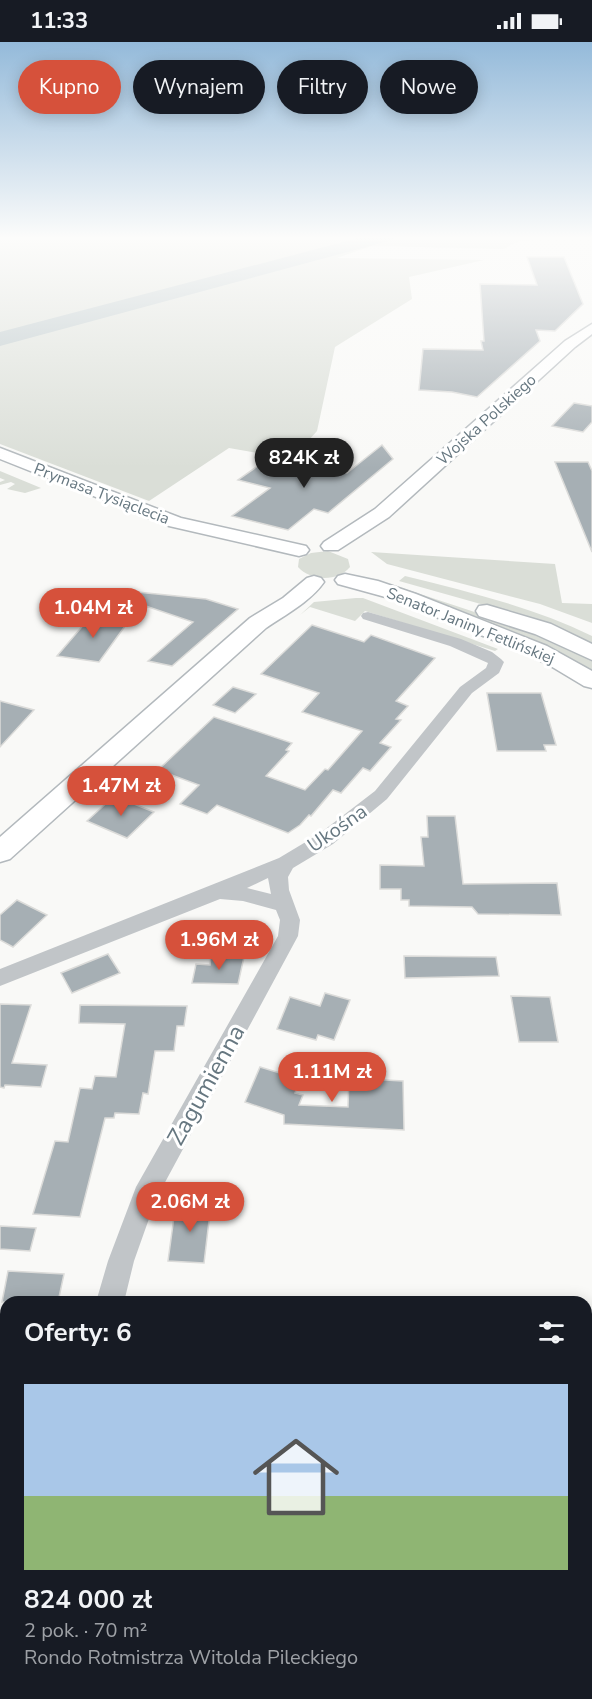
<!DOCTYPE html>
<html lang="pl">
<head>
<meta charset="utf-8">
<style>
	:root { --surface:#171b24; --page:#242831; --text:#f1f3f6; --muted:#9ea1a6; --accent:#d6513b }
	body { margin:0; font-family:"Nunito Sans",sans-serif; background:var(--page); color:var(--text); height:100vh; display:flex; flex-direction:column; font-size:22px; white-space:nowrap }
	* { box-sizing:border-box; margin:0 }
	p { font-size:20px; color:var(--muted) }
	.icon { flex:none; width:33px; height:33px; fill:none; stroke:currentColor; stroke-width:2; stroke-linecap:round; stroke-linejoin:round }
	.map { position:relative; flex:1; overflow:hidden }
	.drawer { position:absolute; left:0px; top:1254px; width:592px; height:404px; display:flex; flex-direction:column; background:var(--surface); border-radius:18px 18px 0 0; box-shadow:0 3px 15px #0003 }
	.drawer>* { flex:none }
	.guide { position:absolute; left:18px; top:18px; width:556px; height:54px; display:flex; gap:12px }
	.price { position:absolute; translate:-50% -51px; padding:0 14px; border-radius:21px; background:var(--accent); color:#fff; font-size:20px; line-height:39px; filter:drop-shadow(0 2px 3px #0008) }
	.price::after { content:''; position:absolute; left:50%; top:36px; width:18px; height:14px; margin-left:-9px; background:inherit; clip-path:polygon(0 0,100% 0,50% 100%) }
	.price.current { background:#222; color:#fff }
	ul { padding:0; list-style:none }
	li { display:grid; align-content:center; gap:12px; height:318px; padding:0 24px }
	li span { display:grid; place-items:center; height:186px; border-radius:0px; color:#555 }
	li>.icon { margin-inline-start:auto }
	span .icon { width:108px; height:108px; fill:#fffc; stroke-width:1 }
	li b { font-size:26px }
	h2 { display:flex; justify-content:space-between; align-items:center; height:72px; padding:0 24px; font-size:26px }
	.tag { padding:0 21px; border-radius:27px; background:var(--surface); box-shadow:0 3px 15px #0003; font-size:21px; line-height:54px }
	.tag.current { background:var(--accent); color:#fff }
	.status { display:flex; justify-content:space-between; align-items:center; height:42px; padding:0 30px; background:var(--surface); direction:ltr }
	.status svg { height:16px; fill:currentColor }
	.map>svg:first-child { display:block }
	.green { fill:#daded7 }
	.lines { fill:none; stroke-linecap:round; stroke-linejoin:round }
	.river { fill:#b6c3c6; fill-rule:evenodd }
	.building { fill:#a6afb4; stroke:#dbdbd9; stroke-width:1.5 }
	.secondary-casing { stroke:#b3b9bd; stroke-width:3 }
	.street { fill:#c1c5c8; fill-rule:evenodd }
	.secondary { fill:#fff; fill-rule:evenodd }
	.labels { text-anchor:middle; stroke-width:6; stroke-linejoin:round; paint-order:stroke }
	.far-street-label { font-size:16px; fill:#667780; stroke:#fff }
	.street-label { font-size:20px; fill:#667780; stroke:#fff }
	.near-street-label { font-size:24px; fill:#667780; stroke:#fff }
</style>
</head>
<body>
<div class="status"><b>11:33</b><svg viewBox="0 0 49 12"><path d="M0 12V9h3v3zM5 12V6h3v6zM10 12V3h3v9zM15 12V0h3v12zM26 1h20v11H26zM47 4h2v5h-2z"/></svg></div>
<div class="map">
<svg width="592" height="1657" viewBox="0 0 592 1657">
	<rect width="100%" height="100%" fill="#f9f9f7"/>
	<!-- green -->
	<g class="green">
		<path d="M0,194H556L517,200L504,207L371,204L337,216L484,218L409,235L412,257L335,305L317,389L292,417L229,406L149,459L0,402Z"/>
		<path d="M0,429L41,446L25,451L7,447L15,442L11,440L0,443V440L5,438L0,436Z"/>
		<path d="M328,509L348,517L350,525C338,540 310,539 298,525L299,517L311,511Z"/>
		<path d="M371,510L555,522L562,561L592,562V581L540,562L387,522Z"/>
		<path d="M405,534C469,550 533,565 592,594V604L534,577L399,539Z"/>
		<path d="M393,543L526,587L592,619V630L542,603L389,545Z"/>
		<path d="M356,556H363L498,607L495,609L365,569L355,579L310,565L300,573L314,560Z"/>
		<path d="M587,1578H592V1657H26L28,1652H586Z"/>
	</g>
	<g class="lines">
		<!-- river -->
		<path class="river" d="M366,194H395L392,198L0,304V290Z"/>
	</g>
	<!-- building -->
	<g class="building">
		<path d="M527,215H564L583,262L555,289L536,288L540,299L477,355L452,350L419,348L423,307L483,308L481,299H484L480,242L537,243Z"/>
		<path d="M574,361L592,364V380L583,390L552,384Z"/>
		<path d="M382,403L393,417L328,471L314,467L288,488L232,474L270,446L238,438L269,416L290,420L293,418L347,431Z"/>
		<path d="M555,420H588L592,429V510Z"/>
		<path d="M127,549L206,557L238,567L172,624L148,619L193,580L125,557Z"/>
		<path d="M91,574L128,580L99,620L57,614Z"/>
		<path d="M312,583L364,600L371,593L435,616L396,659L408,664L396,677L401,678L380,701L391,705L370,729L363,726L341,751L333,748L311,774L309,773L300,783L288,791L217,763L207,772L180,762L199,743L158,728L214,675L292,701L286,708L289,709L266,734L305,748L325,727L328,728L362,689L302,670L319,651L261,632Z"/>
		<path d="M233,645L256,652L235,671L213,663Z"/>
		<path d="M487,651H541L556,703H544L546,709H497Z"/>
		<path d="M0,659L34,668L0,705Z"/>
		<path d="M114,754L154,770L127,796L87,779Z"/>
		<path d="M427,774H455L463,842L557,841L561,873L478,872L472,865L409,864V858H401V847H380V823L424,824L421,795H428Z"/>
		<path d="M17,858L47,873L13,905L0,898V873Z"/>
		<path d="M108,912L120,931L72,951L61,931Z"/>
		<path d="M211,914L244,915L238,942L192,941L196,922L210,923Z"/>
		<path d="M404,914L496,915L499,934L405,936Z"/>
		<path d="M325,951L350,958L334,998L318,993L316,998L277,987L290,955L320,964Z"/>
		<path d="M511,954L550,955L558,1000H519Z"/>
		<path d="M0,962L31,963L12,1021L47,1023L41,1045L5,1043L4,1046L0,1045Z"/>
		<path d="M80,963L187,964L184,984H177L174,1009H155L148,1052L143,1051L139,1072L115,1071L114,1076H105L80,1175L33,1172L55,1099L68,1100L80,1046L92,1047L95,1034L116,1035L125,982L79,981Z"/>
		<path d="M260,1025L300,1037L295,1051L303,1053L299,1063L348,1065L349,1036L403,1039L404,1088L284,1082V1073L245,1060Z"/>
		<path d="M176,1160L211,1162L204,1221L168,1219Z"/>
		<path d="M0,1184L36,1186L30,1209L0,1207Z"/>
		<path d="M8,1229L64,1232L58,1260H2Z"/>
	</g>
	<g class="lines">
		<defs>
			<g id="secondary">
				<path d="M592,282V292L575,305L389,475L338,508H324L321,504L324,500L375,467L565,299Z"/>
				<path d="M0,406L181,476L306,504L309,508L306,512L299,514L169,484L0,417Z"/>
				<path d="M345,532L378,539L416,552L547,604L592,629V646L584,644L549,623L513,606L389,556L338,542L335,538L338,534Z"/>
				<path d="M314,534L321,536L324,540C311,559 285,573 266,586L10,817L0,820V795L250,576L283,556L307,536Z"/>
				<path d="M487,563L551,582L592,602V618L535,592L479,574L476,569L479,564Z"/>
			</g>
		</defs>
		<!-- secondary casing -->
		<use href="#secondary" class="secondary-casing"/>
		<!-- street -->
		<g class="street">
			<path d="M368,570L461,597L492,610L501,617L504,620L499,631L472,651L387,757L333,802L293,826L288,835L289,848L300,878L298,894L156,1157L134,1219L124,1260H96L108,1219L136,1145L278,894L280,878L276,868L243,859L220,857L0,944V927L279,816L319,792L375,749L460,645L486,626L488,621L450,604L363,577L361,574L363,571ZM268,836L271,852L247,846Z"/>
			<path d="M6,1614V1652H17L15,1657H0V1616Z"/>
		</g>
		<!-- secondary -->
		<use href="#secondary" class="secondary"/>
	</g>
	<!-- sky -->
	<linearGradient id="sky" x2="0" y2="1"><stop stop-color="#94bada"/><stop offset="0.46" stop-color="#fcfcfb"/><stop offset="1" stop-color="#fcfcfb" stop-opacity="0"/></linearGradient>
	<rect width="592" height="426" fill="url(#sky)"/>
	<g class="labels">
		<!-- far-street labels -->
		<g class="far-street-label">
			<text transform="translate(486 377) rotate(-42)" y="6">Wojska Polskiego</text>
			<text transform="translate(102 451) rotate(21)" y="6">Prymasa Tysiąclecia</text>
			<text transform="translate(471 583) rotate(22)" y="6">Senator Janiny Fetlińskiej</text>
		</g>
		<!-- street labels -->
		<g class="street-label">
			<text transform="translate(337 786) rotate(-35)" y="7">Ukośna</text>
		</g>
		<!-- near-street labels -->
		<g class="near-street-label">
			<text transform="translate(206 1043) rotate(-61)" y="8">Zagumienna</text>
		</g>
	</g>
</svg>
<b class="price current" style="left:304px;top:447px">824K zł</b>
<b class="price" style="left:93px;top:597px">1.04M zł</b>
<b class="price" style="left:121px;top:775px">1.47M zł</b>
<b class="price" style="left:219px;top:929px">1.96M zł</b>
<b class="price" style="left:332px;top:1061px">1.11M zł</b>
<b class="price" style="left:190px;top:1191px">2.06M zł</b>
<div class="guide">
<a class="tag current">Kupno</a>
<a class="tag">Wynajem</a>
<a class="tag">Filtry</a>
<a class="tag">Nowe</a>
</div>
<section class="drawer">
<h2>Oferty: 6<svg class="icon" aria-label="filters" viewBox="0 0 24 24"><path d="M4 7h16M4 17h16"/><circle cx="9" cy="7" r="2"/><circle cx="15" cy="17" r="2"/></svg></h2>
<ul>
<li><span style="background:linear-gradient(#a9c7e8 60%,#8fb573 0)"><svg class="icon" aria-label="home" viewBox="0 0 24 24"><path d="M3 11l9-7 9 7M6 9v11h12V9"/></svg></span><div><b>824 000 zł</b><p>2 pok. · 70 m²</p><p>Rondo Rotmistrza Witolda Pileckiego</p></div></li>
</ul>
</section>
</div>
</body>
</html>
